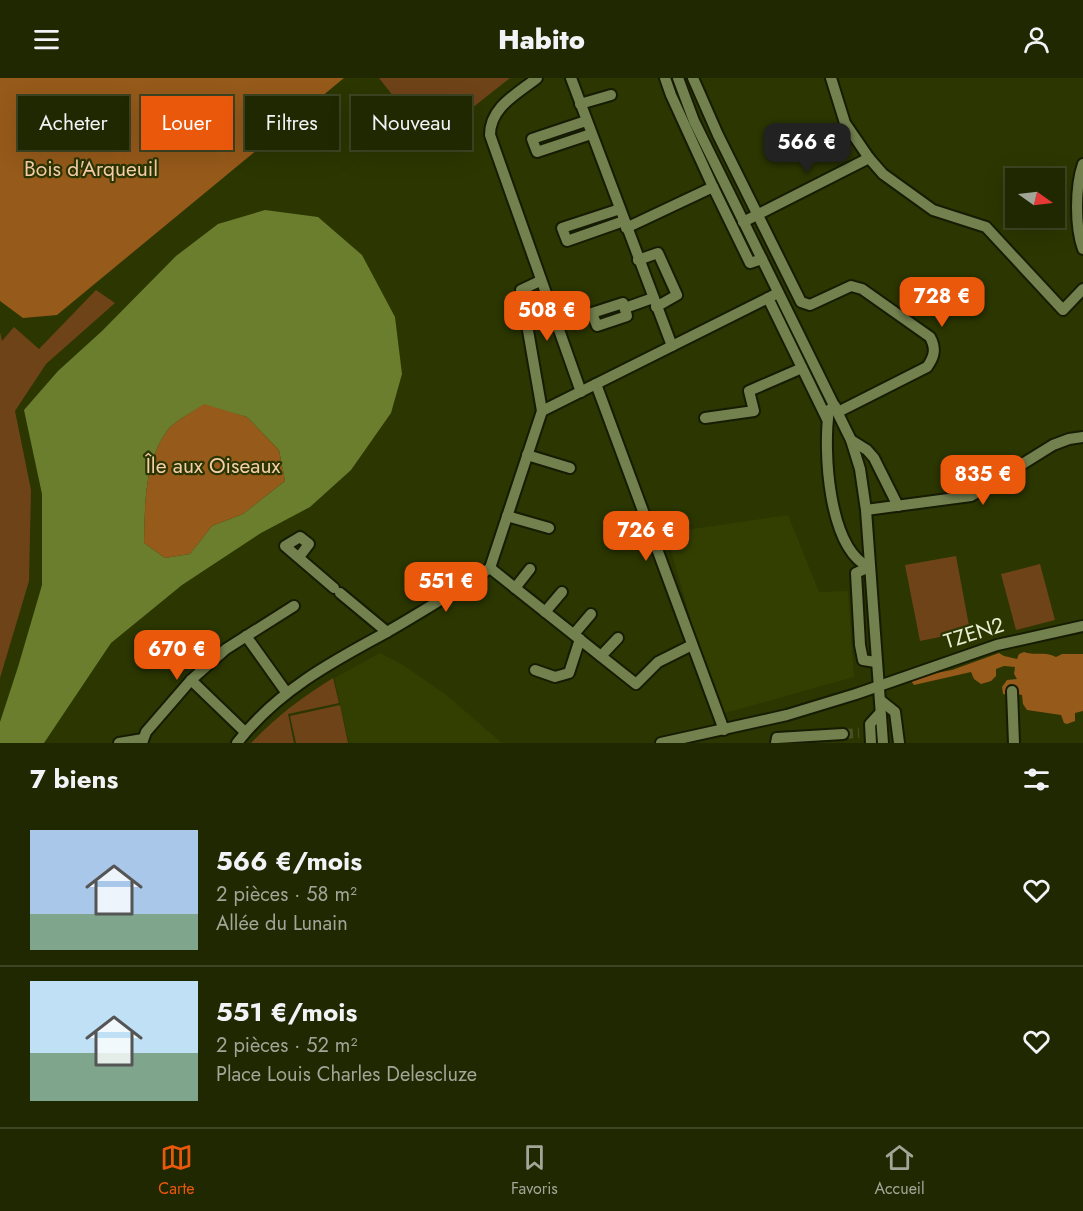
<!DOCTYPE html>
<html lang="fr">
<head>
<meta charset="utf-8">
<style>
	:root { --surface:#202801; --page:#2d3410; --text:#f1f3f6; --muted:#a2a699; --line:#3d4423; --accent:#ea580c }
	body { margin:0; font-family:Jost,sans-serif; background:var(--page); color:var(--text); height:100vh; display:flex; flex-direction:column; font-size:22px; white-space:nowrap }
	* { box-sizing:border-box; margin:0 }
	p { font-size:20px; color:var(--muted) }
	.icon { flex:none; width:33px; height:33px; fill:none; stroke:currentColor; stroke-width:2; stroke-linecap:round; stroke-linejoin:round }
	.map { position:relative; height:665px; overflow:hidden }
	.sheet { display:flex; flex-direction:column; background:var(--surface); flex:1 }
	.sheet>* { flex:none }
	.top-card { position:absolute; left:18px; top:18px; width:600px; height:54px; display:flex; gap:12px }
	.needle { width:39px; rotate:104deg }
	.tools { position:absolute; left:1005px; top:90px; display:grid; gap:12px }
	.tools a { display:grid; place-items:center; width:60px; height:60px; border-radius:0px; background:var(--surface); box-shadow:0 6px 24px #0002,0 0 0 2px var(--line); font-size:30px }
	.price { position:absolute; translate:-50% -51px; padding:0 14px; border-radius:12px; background:var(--accent); color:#fff; font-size:20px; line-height:39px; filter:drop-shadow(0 2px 3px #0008) }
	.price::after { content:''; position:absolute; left:50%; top:36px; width:18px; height:14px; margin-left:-9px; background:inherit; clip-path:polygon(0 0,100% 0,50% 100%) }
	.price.on { background:#222; color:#fff }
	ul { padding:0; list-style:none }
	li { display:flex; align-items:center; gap:18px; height:150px; padding:0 30px }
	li+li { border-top:2px solid var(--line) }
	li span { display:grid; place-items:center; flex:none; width:168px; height:120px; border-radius:0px; color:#555 }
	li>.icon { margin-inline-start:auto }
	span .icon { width:72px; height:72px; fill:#fffc; stroke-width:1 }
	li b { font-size:26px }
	h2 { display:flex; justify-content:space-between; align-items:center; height:72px; padding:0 30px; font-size:26px }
	.pill { padding:0 21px; border-radius:0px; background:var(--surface); box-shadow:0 6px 24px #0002,0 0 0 2px var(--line); font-size:21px; line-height:54px }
	.pill.on { background:var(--accent); color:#fff }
	header { display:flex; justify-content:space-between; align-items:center; height:78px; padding:0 30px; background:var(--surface); font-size:27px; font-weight:800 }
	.menu { display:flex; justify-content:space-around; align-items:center; height:84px; border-top:2px solid var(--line); background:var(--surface); font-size:16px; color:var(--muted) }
	.menu a { display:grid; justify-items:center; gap:3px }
	.menu .on { color:var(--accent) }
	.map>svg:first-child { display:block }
	.built { fill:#333f00 }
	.green { fill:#6f4318 }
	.forest { fill:#965a1a }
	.water { fill:#6a7e2d; fill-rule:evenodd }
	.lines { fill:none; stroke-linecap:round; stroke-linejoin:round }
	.minor-tunnel { stroke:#475221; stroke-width:10; stroke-dasharray:10 5; stroke-linecap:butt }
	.minor-casing { stroke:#161c03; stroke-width:14 }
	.minor { stroke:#73814f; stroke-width:10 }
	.labels { text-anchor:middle; stroke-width:4.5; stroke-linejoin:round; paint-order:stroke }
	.park-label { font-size:21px; fill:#f7cdaa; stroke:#2b3601 }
	.street-label { font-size:21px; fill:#e6efd4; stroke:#2b3601 }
</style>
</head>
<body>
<header><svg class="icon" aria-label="menu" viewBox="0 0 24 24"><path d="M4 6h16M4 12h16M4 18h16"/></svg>Habito<svg class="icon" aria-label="person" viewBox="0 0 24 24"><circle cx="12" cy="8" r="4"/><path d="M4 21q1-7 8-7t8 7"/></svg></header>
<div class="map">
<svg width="1083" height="665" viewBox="0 0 1083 665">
	<rect width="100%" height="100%" fill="#2b3601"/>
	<!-- built -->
	<g class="built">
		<path d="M788,437L819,514L848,513L854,599L725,635L694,553L666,455Z"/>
		<path d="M380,575L403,587L445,616L502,665H349L334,600Z"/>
	</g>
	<!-- green -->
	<g class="green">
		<path d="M379,0H510L429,64Z"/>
		<path d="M96,212L115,225L46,286L15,333L31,412L29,503L0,600V254L2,263L14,249L39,271Z"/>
		<path d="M956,478L970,553L920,563L905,487Z"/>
		<path d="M1040,486L1055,542L1016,552L1001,496Z"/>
		<path d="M333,600L339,625L288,636L294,665H251C276,639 302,619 333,600Z"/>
		<path d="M340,627L348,665H296L290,638Z"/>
	</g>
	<!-- forest -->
	<g class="forest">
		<path d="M0,0H344L57,237L23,240L0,223Z"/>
		<path d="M204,325L247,339L279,372L285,403L243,436L212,448L190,476L165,480L144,465C145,428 144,385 167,353C173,344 194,333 204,325Z"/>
		<path d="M1024,574C1035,578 1045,573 1056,579L1062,576H1083V633L1075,635V643L1067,646L1064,645L1061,637L1027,632L1023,626L1022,617C1015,615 1010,618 1003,616L1002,609L1007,602L1017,601L1014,596L1015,589L1004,588L996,591V598L991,603L981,606L974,601L971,594L914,607L911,603L915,599L952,592L999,575L1004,578L1017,581L1019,576Z"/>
	</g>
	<!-- water -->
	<path class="water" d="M265,132L318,139L362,177L395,239L402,296L391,335L351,392L310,429L261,455L182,507L111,565L44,665H0V644L18,589L42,507V416L24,332L58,293L102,253L176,178L218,146ZM204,326L247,339L279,372L285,403L243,436L212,448L190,476L165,480L144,465C145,428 144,385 167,353C173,344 194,333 204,326Z"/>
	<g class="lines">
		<!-- minor-tunnel -->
		<path class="minor-tunnel" d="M843,656L859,655"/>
		<defs>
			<g id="minor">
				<path d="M537,0C517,16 490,29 490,57L581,314"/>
				<path d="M571,0L672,268"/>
				<path d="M665,0L671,17L713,109L750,185L762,181"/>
				<path d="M678,0L694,43L851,362L860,391L866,432L883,665"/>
				<path d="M693,0L718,57L801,224L810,227L851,208L862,211L930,259C936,270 935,278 927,289L838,334"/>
				<path d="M831,0L845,45L869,80L883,96L933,132L986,149L1063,232L1083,211"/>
				<path d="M580,26L611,17"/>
				<path d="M586,43L532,61L537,74L591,56"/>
				<path d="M1083,86C1075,109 1075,149 1083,171"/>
				<path d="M620,131L562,150L567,163L624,143"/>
				<path d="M743,144L869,80"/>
				<path d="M626,150L713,109"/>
				<path d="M638,182L658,175L677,217L656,229"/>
				<path d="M540,203L521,212L542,333"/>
				<path d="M768,220L827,341"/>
				<path d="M623,225L627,238L597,248L592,235Z"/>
				<path d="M625,230L653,220"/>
				<path d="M596,306L724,652"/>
				<path d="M835,328L829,332C823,372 828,470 869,489"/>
				<path d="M705,340L754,333L749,313L802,290"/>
				<path d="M851,362L867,372L874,380L898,428"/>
				<path d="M527,377L570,390"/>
				<path d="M866,432L971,418L1053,367L1069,361L1083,359"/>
				<path d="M507,438L549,450"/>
				<path d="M299,479L309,466L300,459L285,468L334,510"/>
				<path d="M869,489L856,495L860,567L863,582L876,584"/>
				<path d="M490,490L542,333L778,215"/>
				<path d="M490,490L636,606L658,584L692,567"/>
				<path d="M515,510L530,491"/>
				<path d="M340,515L387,554"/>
				<path d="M545,534L562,514"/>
				<path d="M574,556L591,536"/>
				<path d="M246,558L286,614"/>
				<path d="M601,578L618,560"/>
				<path d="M535,592L555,599L569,595L580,561"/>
				<path d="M1012,613L1014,665"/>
				<path d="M880,622L895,634L899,665"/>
				<path d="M245,654L191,602L226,571L294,528"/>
				<path d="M119,665L143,661"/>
				<path d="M142,665L146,654L191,602"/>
				<path d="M237,665C276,614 331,584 387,554C415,538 442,521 470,504L490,490"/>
				<path d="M661,665L787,637L856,616L997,567L1083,548"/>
				<path d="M776,665L777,660L843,656"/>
				<path d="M871,665L870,646L880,635"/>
			</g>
		</defs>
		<!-- minor casing -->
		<use href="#minor" class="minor-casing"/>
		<!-- minor -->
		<use href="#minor" class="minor"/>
	</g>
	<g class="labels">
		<!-- park labels -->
		<g class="park-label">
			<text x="91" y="98">Bois d'Arqueuil</text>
			<text x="213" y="395">Île aux Oiseaux</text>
		</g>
		<!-- street labels -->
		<g class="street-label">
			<text transform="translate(974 555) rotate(-17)" y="7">TZEN2</text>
		</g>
	</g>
</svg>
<div class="tools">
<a><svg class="needle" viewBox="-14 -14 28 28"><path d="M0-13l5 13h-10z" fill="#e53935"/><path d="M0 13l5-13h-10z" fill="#a2a699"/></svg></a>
</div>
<b class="price on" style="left:807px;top:96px">566 €</b>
<b class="price" style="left:942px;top:250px">728 €</b>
<b class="price" style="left:547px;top:264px">508 €</b>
<b class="price" style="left:983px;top:428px">835 €</b>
<b class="price" style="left:646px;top:484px">726 €</b>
<b class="price" style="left:446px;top:535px">551 €</b>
<b class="price" style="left:177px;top:603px">670 €</b>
<div class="top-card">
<a class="pill">Acheter</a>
<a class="pill on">Louer</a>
<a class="pill">Filtres</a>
<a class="pill">Nouveau</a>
</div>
</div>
<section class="sheet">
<h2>7 biens<svg class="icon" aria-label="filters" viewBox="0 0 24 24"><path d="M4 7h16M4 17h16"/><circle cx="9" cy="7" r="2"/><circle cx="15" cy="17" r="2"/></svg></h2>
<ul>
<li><span style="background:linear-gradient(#a9c7e8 70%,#7fa58c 0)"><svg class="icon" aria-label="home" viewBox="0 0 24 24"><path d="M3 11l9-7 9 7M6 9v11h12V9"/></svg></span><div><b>566 €/mois</b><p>2 pièces · 58 m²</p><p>Allée du Lunain</p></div><svg class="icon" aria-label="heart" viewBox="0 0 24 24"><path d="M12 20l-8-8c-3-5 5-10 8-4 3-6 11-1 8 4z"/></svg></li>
<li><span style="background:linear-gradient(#bfe0f5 60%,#7fa58c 0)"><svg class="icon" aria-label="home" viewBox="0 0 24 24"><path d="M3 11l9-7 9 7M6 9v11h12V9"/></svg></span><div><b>551 €/mois</b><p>2 pièces · 52 m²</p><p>Place Louis Charles Delescluze</p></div><svg class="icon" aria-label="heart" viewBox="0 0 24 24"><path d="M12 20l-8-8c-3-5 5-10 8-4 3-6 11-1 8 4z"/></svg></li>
</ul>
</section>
<nav class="menu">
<a class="on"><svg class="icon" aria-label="map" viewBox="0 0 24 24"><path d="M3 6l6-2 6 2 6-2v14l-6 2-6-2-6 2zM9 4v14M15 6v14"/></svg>Carte</a>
<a><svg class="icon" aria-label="saved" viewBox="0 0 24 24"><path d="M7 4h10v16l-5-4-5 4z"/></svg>Favoris</a>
<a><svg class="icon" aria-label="home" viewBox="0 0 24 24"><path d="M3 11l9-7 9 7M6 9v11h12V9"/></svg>Accueil</a>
</nav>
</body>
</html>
